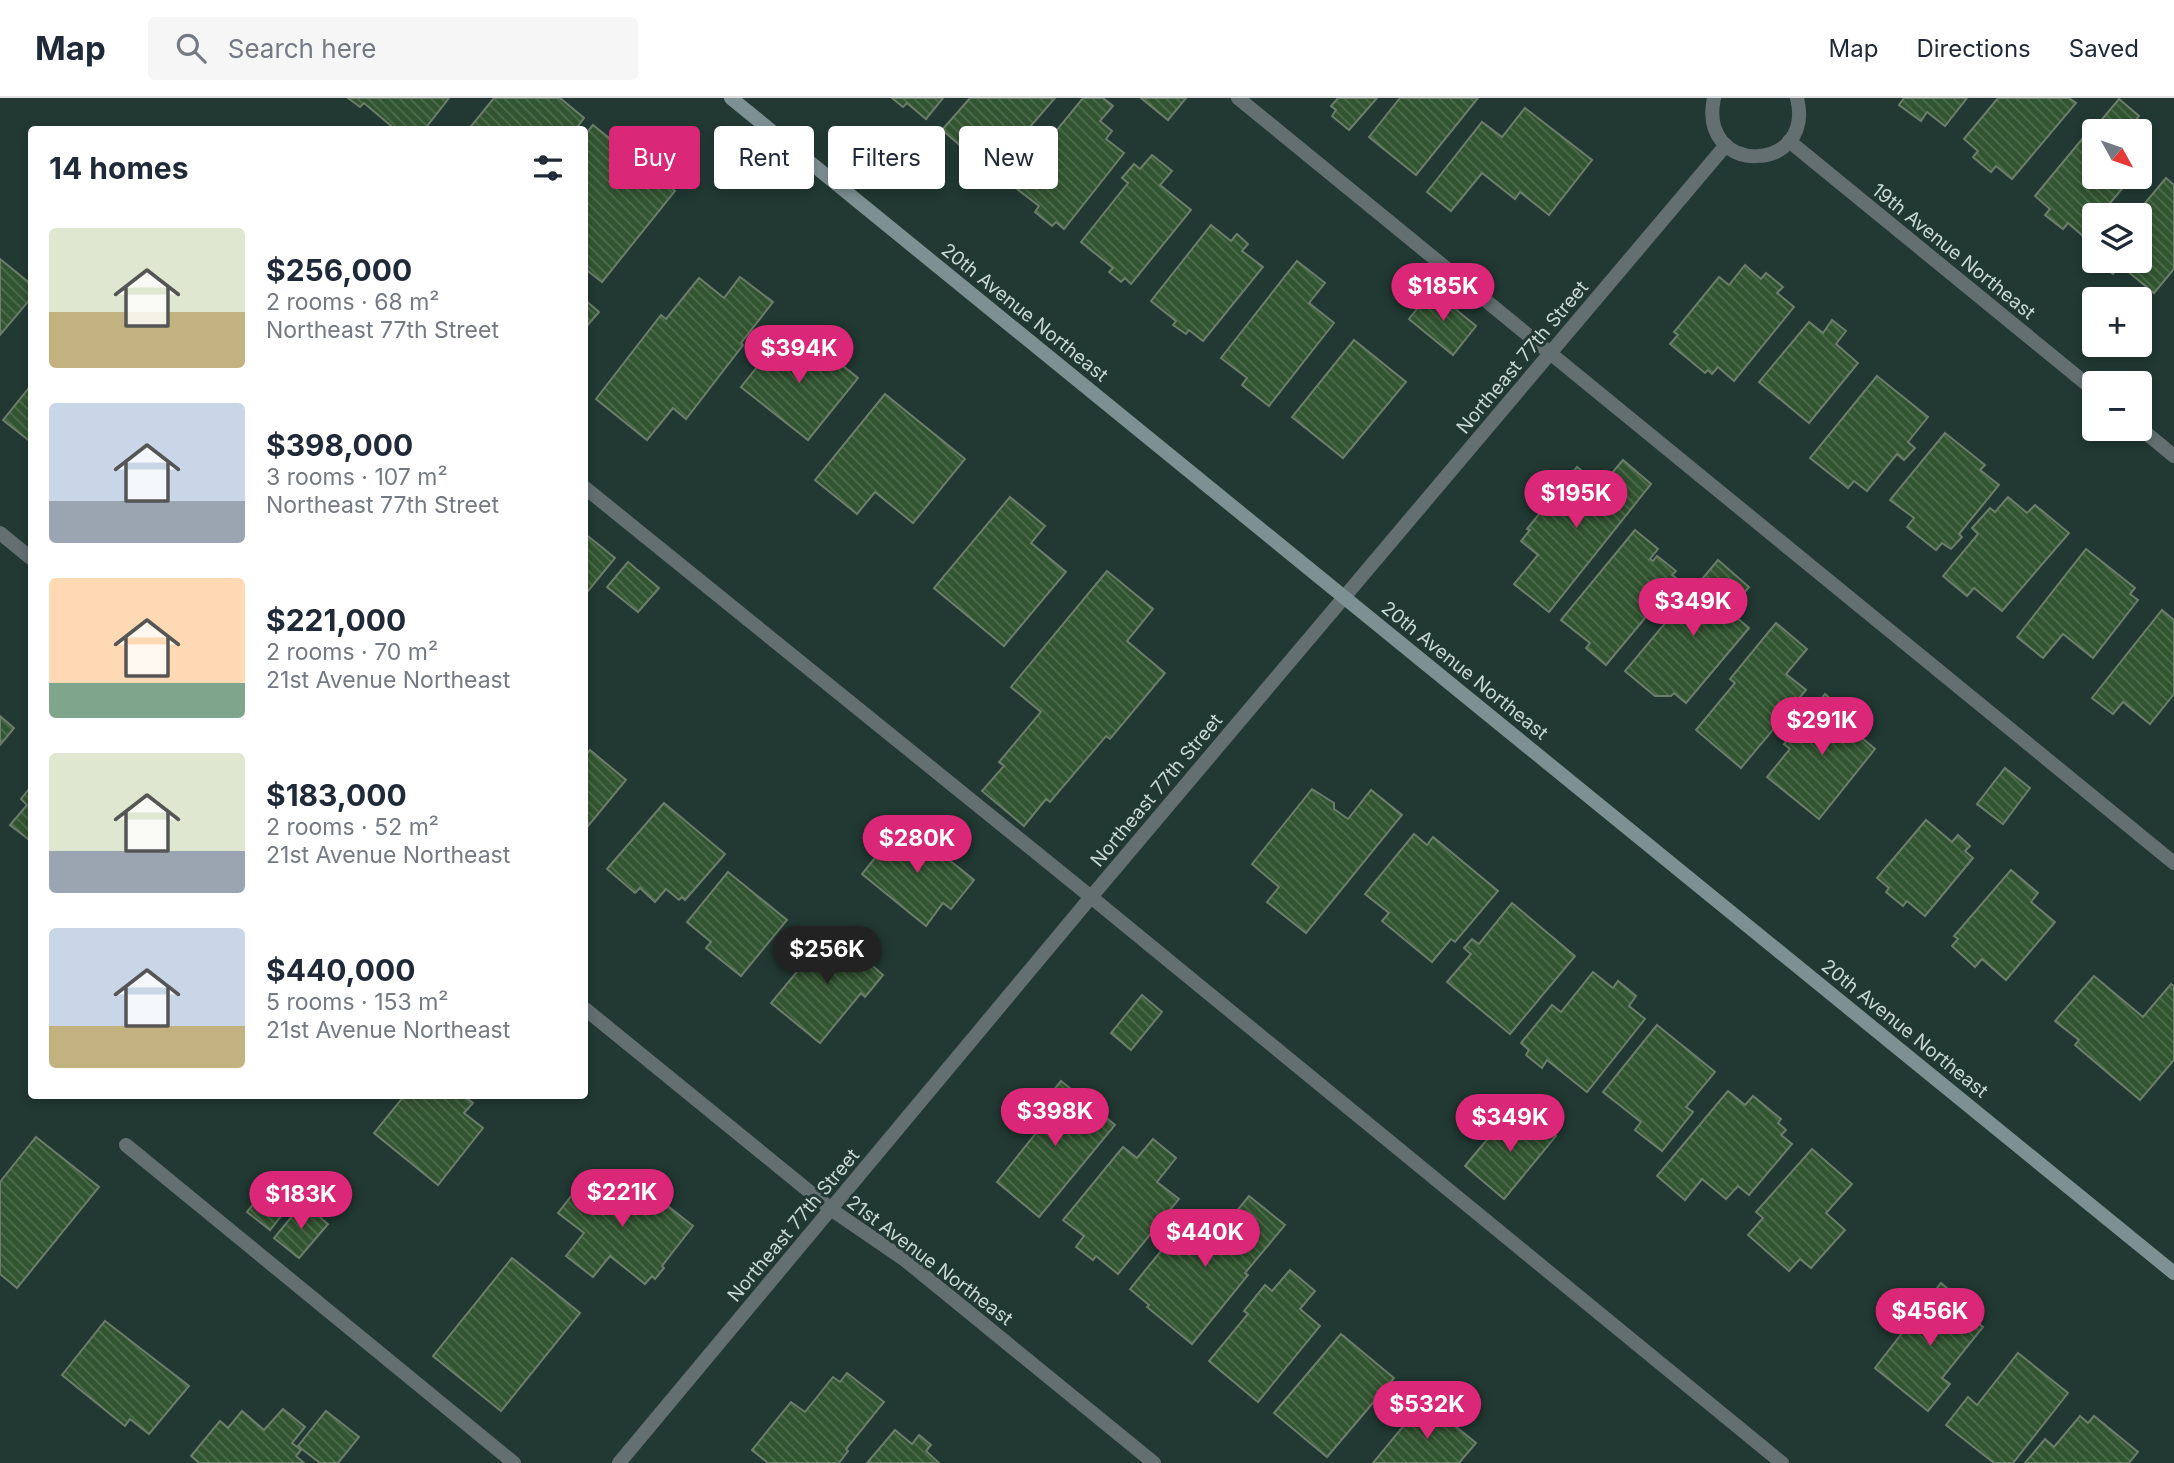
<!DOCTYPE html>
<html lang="en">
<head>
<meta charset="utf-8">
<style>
	:root { --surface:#fff; --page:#f6f6f7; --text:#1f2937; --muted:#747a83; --line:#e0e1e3; --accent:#db2777 }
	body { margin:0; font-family:Inter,sans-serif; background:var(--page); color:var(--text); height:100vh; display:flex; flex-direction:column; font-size:26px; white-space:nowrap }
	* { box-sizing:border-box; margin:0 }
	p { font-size:23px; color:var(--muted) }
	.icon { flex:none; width:38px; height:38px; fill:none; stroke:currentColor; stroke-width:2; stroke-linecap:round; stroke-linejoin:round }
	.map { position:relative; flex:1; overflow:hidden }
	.drawer { position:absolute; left:28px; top:28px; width:560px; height:973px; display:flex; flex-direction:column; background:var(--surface); border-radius:7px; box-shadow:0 4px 10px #0003 }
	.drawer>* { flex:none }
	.top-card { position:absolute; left:609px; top:28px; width:665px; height:63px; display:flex; gap:14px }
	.needle { width:46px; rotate:130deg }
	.controls { position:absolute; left:2082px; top:21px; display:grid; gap:14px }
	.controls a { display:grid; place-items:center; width:70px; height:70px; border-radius:7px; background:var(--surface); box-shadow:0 4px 10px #0003; font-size:35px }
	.price { position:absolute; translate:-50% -60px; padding:0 16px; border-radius:24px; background:var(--accent); color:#fff; font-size:23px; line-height:46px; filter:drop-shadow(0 2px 4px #0008) }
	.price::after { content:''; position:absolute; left:50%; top:42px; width:21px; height:16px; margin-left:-10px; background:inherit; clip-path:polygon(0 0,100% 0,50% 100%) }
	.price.active { background:#222; color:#fff }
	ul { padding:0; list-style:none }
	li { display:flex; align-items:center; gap:21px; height:175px; padding:0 21px }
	li span { display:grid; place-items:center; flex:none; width:196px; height:140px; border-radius:7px; color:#555 }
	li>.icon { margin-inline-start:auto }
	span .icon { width:84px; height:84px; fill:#fffc; stroke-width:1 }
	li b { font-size:30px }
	h2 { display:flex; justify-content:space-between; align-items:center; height:84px; padding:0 21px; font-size:30px }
	.chip { padding:0 24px; border-radius:7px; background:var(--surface); box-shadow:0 4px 10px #0003; font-size:24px; line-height:63px }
	.chip.active { background:var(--accent); color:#fff }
	header { display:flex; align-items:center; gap:42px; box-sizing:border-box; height:98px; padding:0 35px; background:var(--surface); border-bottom:2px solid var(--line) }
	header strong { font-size:33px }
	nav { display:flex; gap:38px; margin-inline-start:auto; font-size:24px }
	.search { width:490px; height:63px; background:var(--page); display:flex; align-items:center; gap:18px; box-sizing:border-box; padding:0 24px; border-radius:7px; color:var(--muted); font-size:26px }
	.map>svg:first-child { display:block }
	.building { fill:url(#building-back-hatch); stroke:#6c7d6b; stroke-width:2 }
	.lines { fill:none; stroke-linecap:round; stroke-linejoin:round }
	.lane { stroke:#636f71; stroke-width:14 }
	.street { stroke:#636f71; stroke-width:14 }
	.secondary { stroke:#7d9093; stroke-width:14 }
	.labels { text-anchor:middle; stroke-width:6; stroke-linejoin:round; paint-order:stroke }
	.street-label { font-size:19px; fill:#cad8d4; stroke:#213932 }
</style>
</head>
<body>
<header>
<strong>Map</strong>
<div class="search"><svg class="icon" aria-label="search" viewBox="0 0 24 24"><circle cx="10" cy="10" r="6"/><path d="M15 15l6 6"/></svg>Search here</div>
<nav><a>Map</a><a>Directions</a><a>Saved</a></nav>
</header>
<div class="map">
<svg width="2174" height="1365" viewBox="0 0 2174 1365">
	<defs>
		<pattern id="building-back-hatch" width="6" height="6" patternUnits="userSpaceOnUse" patternTransform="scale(1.75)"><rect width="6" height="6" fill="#325531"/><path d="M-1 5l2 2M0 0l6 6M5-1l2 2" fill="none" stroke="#4e6d4e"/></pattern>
	</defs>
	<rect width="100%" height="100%" fill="#213932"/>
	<!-- building -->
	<g class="building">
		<path d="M348,0H449L424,32H396L364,5L360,9Z"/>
		<path d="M494,0H560L584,20L575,32H468Z"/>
		<path d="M892,0H943L926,21L907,5L903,9Z"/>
		<path d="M970,0H1055L991,74L942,32Z"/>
		<path d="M1083,0H1103L1113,8L1100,23L1112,33L1106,41L1124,55L1064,131L1056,124L1052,128L1035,114L1039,108L1012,87Z"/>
		<path d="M1141,0H1186L1168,22Z"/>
		<path d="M1338,0H1377L1349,32L1332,18L1336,12L1331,8Z"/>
		<path d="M1400,0H1478L1416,77L1369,39Z"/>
		<path d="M1904,0H1967L1945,28L1927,14L1921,23L1899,7Z"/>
		<path d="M1998,0H2069L2076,5L2012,81L1996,68L1991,74L1973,59L1978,53L1964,41Z"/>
		<path d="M2119,1L2139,18L2127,33H2095V79H2132L2100,117H2095V124L2083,138L2068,125L2063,131L2045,117L2050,111L2035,98L2097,23L2099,25Z"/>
		<path d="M1525,10L1592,62L1549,117L1520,94L1515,101L1482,75L1451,113L1427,94L1482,24L1502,39Z"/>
		<path d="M593,27L675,93L602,184L584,170V38Z"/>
		<path d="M1152,57L1172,73L1160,87L1191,112L1131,186L1125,180L1121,184L1109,174L1113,170L1081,144L1128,85L1122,80L1134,66L1140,71Z"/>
		<path d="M2166,80L2174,87V171L2154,195L2120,167L2113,176L2097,163H2140V117H2135Z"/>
		<path d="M1211,127L1231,143L1237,136L1248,146L1242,153L1263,169L1203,243L1189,232L1186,236L1173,227L1176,223L1151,203Z"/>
		<path d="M0,161L32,187V199L0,237Z"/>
		<path d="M1297,163L1325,185L1309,205L1334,225L1269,308L1242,287L1247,280L1221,260Z"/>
		<path d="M1745,167L1761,181L1766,175L1783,189L1777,195L1794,209L1734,283L1718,269L1712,276L1708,272L1705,275L1670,246L1678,237L1674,234L1719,179L1729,187Z"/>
		<path d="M740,179L773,204L741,245L743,247L686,321L673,310L647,342L596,301L661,217L666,221L699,180L724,200Z"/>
		<path d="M1432,192L1476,228L1453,257L1409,221Z"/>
		<path d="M584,201L599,214L584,231Z"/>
		<path d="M1832,222L1846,233L1836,246L1858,265L1809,325L1759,284L1809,224L1823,235Z"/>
		<path d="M785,234L813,256L818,248L858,280L808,342L741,289Z"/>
		<path d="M1354,242L1406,284L1343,360L1292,319Z"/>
		<path d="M1877,278L1928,319L1908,344L1915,350L1904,362L1897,356L1867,393L1854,383L1848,390L1810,360Z"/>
		<path d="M32,286V345L3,322Z"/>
		<path d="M885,296L965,361L913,425L875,394L857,416L815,382Z"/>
		<path d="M1945,335L1985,367L1980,372L1999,387L1959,436L1962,439L1951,451L1942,445L1936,452L1907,429L1914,420L1890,402Z"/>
		<path d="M1623,362L1651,386L1549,514L1514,486L1538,457L1521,443L1530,432L1527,431L1577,369L1601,388Z"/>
		<path d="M1010,399L1045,428L1031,445L1066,474L1004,548L934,490Z"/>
		<path d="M2008,399L2027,415L2035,407L2069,435L2002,513L1974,490L1967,498L1943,478L1978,436L1972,430L1990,410L1995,414Z"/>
		<path d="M1635,432L1658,451L1650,461L1653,463L1657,458L1676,473L1672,477L1676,480L1665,493L1672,498L1660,513L1655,508L1606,567L1586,550L1590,545L1561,522Z"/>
		<path d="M584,435L615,460L584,498Z"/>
		<path d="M2086,451L2135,490L2130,496L2138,502L2093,560L2063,536L2043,560L2017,539Z"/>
		<path d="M1718,462L1749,489L1729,513L1749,530L1686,605L1674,595L1671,598H1655L1625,573Z"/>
		<path d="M628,464L659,490L638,514L607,489Z"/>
		<path d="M1107,473L1153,511L1127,543L1165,575L1110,641L1106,638L1050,704L1046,701L1024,728L982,693L1004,668L999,664L1041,614L1011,589Z"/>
		<path d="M2162,512L2174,522V596L2150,626L2123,604L2113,616L2092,600Z"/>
		<path d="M1776,525L1807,551L1786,576L1806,592L1741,670L1696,632L1735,585L1730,581Z"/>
		<path d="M1825,596L1861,626L1855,634L1875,651L1819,721L1767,679L1790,651L1784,646Z"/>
		<path d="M0,618L14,630L0,647Z"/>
		<path d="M590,652L626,682L584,733V659Z"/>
		<path d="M2005,670L2030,690L2003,726L1977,706Z"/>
		<path d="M29,691L32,692V744L10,727L27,707L21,701Z"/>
		<path d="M1312,691L1334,705V711L1348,721L1371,692L1402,717L1306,835L1267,804L1279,789L1252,766Z"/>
		<path d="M664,705L725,756L685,802L682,799L679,802L666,791L655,804L640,790L635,795L607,771Z"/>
		<path d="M1926,722L1952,744L1958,737L1970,748L1965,753L1973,760L1925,818L1907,803L1903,808L1886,794L1889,790L1877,780Z"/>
		<path d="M903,725L974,782L951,811L943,805L926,828L862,776Z"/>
		<path d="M1414,736L1427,747L1433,739L1498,793L1455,844L1451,841L1432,864L1382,823L1389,815L1365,796Z"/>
		<path d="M2011,772L2038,795L2031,804L2055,824L2006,882L1982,861L1975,869L1952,848L1958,841L1954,838Z"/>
		<path d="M728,774L787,822L741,878L706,850L711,844L687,824Z"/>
		<path d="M1512,805L1575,858L1510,936L1447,884L1471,856L1464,850L1472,841L1479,846Z"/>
		<path d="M830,834L848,848L854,841L871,856L866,862L883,877L865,899L861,895L820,945L771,905Z"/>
		<path d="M1593,874L1613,890L1618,883L1636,898L1629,908L1645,921L1587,994L1547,962L1542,970L1526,957L1529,952L1521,945L1552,907L1561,914Z"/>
		<path d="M2094,878L2143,919L2171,886L2174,888V962L2140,1002L2075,947L2079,942L2055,923Z"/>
		<path d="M1142,897L1162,914L1131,952L1111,935Z"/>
		<path d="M1657,927L1715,974L1686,1009L1693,1014L1662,1053L1635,1032L1641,1024L1603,994Z"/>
		<path d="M1061,983L1115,1027L1039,1119L997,1084L1036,1035L1025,1027Z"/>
		<path d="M1728,993L1745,1007L1753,998L1781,1021L1778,1025L1786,1032L1781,1037L1792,1046L1749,1097L1738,1088L1726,1101L1702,1081L1685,1102L1657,1078Z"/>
		<path d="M404,998H464L473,1005L464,1015L483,1030L438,1087L374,1035Z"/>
		<path d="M1526,1014L1556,1038L1504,1101L1465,1068L1500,1026L1509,1034Z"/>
		<path d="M36,1039L99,1089L17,1190L0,1176V1084Z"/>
		<path d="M1153,1041L1176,1060L1157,1084L1179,1101L1118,1176L1096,1158L1093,1162L1076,1149L1084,1138L1063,1122L1123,1049L1137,1060Z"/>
		<path d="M1812,1051L1852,1086L1826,1115L1845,1132L1811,1170L1800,1161L1789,1173L1748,1137L1763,1120L1756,1114Z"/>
		<path d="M609,1074L659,1113L665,1106L693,1128L662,1168L664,1170L655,1181L652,1178L645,1186L610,1158L593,1179L566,1158L584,1135L558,1115L587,1078L598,1087Z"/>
		<path d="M275,1078L298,1097L270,1132L247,1114Z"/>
		<path d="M1249,1098L1285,1127L1245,1175L1248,1177L1192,1246L1147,1209L1149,1207L1130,1191L1184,1125L1210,1146Z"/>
		<path d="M303,1105L328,1126L299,1160L274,1140Z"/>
		<path d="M512,1160L580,1215L501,1313L433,1258Z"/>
		<path d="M1290,1172L1315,1193L1300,1211L1320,1228L1258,1304L1209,1263L1248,1216L1244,1213L1265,1187L1272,1193Z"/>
		<path d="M1941,1185L1960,1201L1955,1207L1983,1229L1942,1280L1950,1286L1928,1313L1875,1270Z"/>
		<path d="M105,1223L189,1288L149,1336L130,1321L125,1328L62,1277Z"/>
		<path d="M1341,1236L1394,1280L1327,1359L1274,1315Z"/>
		<path d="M2018,1255L2068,1295L2013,1365H1994L1946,1327L1968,1299L1977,1307Z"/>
		<path d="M847,1275L884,1304L846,1351L848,1353L839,1365H768L752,1352L791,1304L805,1314L833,1279L840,1284Z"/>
		<path d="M1424,1303L1476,1345L1459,1365H1373Z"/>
		<path d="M283,1311L305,1329L292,1345L301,1352L296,1358L304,1365H199L191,1358L220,1323L228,1330L242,1313L264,1332Z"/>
		<path d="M326,1313L359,1339L338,1365H320L298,1348Z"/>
		<path d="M2080,1318L2088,1325L2094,1318L2138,1354L2129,1365H2025L2045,1341L2054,1349Z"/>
		<path d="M895,1332L912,1346L919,1337L931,1347L926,1353L939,1365H867Z"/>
	</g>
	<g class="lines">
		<!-- lane -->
		<g class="lane">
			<path d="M1238,0L2174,765"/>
			<path d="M584,389L1091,799L1782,1365"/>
			<path d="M126,1047L514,1365"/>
		</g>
		<!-- street -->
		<g class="street">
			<path d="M1714,0C1697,79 1816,76 1797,0"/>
			<path d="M1789,43L2095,293"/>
			<path d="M2140,330L2174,358"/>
			<path d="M0,435L32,461"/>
			<path d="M584,910L832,1112L905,1162L1154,1365"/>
			<path d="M619,1365L1091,799L1726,47"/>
		</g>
		<!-- secondary -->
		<path class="secondary" d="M731,0L2174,1175"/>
	</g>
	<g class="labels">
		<!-- street labels -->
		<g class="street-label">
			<text transform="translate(1954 153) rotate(39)" y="7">19th Avenue Northeast</text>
			<text transform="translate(1025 214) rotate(39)" y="7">20th Avenue Northeast</text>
			<text transform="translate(1522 259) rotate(-50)" y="7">Northeast 77th Street</text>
			<text transform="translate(1465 572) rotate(39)" y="7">20th Avenue Northeast</text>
			<text transform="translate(1156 692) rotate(-50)" y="7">Northeast 77th Street</text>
			<text transform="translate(1905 930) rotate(39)" y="7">20th Avenue Northeast</text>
			<text transform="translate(793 1127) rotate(-50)" y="7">Northeast 77th Street</text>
			<text transform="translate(930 1162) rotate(37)" y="7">21st Avenue Northeast</text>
		</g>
	</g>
</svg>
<div class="controls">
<a><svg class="needle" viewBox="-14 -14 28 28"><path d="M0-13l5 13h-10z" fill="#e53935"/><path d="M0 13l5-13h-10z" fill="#747a83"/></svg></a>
<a><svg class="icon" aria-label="layers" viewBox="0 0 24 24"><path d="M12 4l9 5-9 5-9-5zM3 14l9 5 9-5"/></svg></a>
<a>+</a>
<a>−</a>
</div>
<b class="price" style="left:1443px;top:225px">$185K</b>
<b class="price" style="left:799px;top:287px">$394K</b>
<b class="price" style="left:1576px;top:432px">$195K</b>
<b class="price" style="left:1693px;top:540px">$349K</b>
<b class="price" style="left:1822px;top:659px">$291K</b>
<b class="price" style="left:917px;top:777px">$280K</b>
<b class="price active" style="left:827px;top:888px">$256K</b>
<b class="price" style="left:1055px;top:1050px">$398K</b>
<b class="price" style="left:1510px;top:1056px">$349K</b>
<b class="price" style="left:622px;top:1131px">$221K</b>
<b class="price" style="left:301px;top:1133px">$183K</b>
<b class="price" style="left:1205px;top:1171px">$440K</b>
<b class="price" style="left:1930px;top:1250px">$456K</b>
<b class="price" style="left:1427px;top:1343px">$532K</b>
<div class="top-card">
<a class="chip active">Buy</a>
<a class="chip">Rent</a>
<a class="chip">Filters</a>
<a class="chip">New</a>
</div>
<section class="drawer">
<h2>14 homes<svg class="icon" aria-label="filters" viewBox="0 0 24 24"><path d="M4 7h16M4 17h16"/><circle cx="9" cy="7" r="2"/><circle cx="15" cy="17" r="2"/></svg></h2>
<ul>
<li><span style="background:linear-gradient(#dfe7d0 60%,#c2b280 0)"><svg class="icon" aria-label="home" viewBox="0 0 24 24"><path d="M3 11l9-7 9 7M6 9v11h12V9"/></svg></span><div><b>$256,000</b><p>2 rooms · 68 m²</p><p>Northeast 77th Street</p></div></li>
<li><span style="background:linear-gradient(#c9d6e8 70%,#9aa5b1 0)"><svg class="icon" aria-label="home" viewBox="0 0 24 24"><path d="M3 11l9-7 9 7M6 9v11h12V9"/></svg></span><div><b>$398,000</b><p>3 rooms · 107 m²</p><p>Northeast 77th Street</p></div></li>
<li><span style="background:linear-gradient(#ffd9b3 75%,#7fa58c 0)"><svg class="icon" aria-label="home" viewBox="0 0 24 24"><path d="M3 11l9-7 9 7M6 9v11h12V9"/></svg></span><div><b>$221,000</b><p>2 rooms · 70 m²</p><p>21st Avenue Northeast</p></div></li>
<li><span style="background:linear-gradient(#dfe7d0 70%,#9aa5b1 0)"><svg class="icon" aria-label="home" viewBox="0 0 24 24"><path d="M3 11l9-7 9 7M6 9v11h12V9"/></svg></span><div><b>$183,000</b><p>2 rooms · 52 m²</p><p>21st Avenue Northeast</p></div></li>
<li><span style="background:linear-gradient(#c9d6e8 70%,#c2b280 0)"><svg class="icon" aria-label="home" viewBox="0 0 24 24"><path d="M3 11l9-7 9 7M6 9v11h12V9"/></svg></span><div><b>$440,000</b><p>5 rooms · 153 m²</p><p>21st Avenue Northeast</p></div></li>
</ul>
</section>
</div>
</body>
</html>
